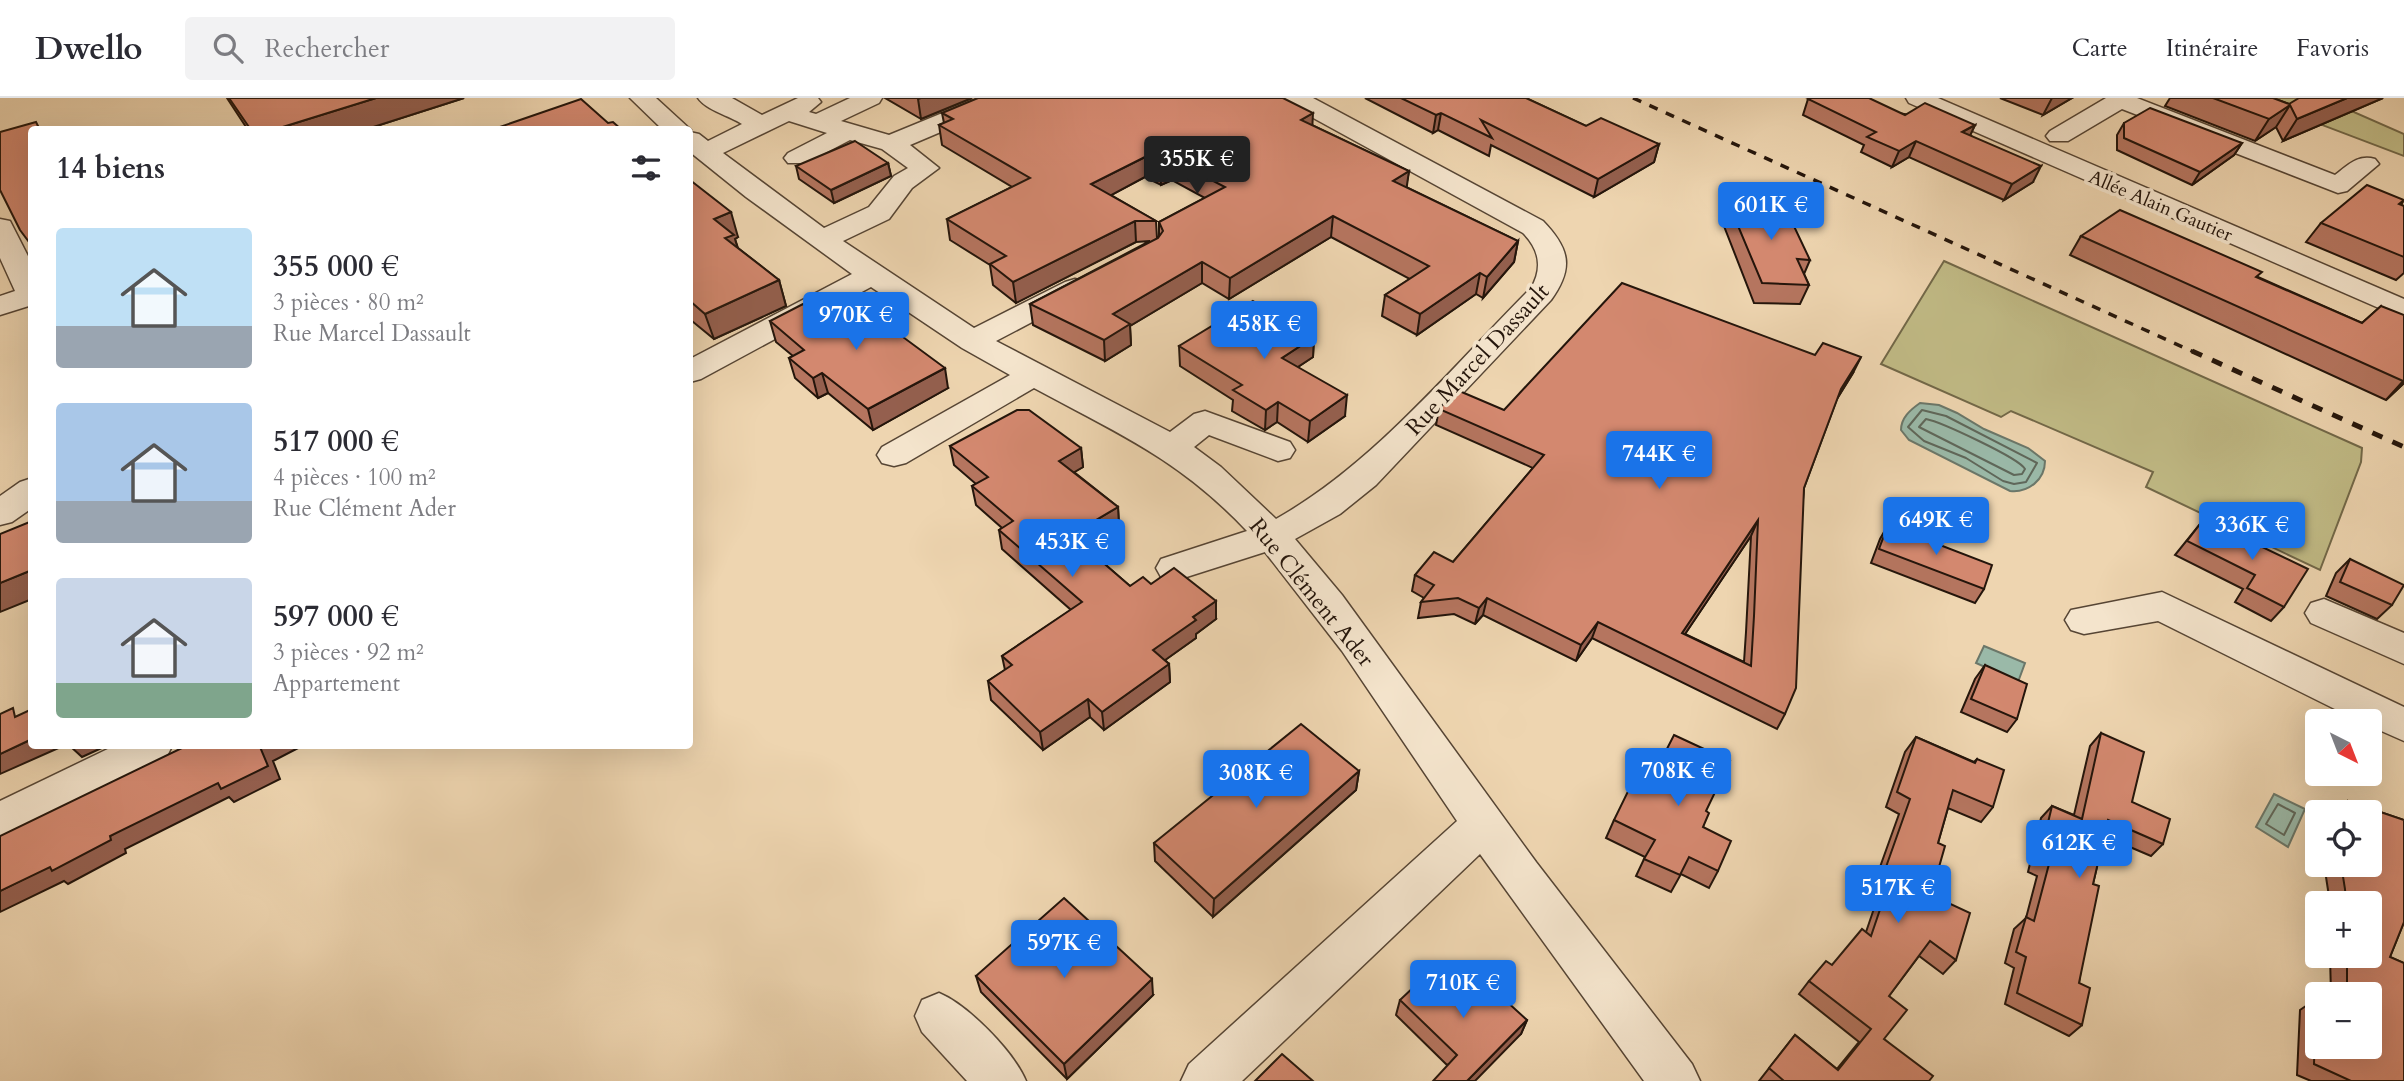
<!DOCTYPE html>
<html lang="fr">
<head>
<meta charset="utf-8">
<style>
	:root { --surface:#fff; --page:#f2f2f3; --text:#2b2b33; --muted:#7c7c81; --line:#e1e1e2; --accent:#1a73e8 }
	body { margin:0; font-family:Cardo,serif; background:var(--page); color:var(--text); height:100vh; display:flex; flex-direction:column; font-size:26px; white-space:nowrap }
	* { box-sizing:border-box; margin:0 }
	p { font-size:23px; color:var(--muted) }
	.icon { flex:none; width:38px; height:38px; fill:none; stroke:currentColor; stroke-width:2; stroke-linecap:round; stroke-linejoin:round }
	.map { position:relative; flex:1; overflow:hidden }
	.sheet { position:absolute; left:28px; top:28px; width:665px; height:623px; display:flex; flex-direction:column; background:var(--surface); border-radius:7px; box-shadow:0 7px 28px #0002 }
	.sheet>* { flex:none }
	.needle { width:46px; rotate:138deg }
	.controls { position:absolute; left:2305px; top:611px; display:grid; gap:14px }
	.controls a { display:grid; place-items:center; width:77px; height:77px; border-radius:7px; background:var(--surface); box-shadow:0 7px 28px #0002; font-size:35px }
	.price { position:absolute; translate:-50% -60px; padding:0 16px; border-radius:7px; background:var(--accent); color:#fff; font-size:23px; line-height:46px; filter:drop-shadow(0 2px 4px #0008) }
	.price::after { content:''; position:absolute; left:50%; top:42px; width:21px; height:16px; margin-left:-10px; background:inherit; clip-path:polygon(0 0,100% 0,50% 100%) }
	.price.selected { background:#222; color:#fff }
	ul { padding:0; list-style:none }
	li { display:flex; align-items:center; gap:21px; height:175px; padding:0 28px }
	li span { display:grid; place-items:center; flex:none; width:196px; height:140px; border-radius:7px; color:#555 }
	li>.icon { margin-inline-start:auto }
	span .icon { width:84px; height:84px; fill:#fffc; stroke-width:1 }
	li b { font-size:30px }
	h2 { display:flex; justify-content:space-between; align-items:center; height:84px; padding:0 28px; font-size:30px }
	header { display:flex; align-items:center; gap:42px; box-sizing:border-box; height:98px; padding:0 35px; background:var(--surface); border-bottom:2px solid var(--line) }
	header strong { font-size:33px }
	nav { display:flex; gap:38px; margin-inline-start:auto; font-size:24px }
	.search { width:490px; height:63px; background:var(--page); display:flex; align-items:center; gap:18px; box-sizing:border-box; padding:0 24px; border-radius:7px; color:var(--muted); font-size:26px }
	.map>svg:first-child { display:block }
	.green { fill:#c1bb86; stroke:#726848; stroke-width:2 }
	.water { fill:#9ab9a8; stroke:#6b7769; stroke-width:2 }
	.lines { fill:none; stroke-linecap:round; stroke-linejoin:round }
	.shore { stroke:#5f675a; stroke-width:2 }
	.minor-casing { stroke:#564534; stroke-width:3 }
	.minor { fill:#f4e4cc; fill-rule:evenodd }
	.rail-far1 { stroke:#24150b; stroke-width:3.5; stroke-dasharray:9 9; stroke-linecap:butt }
	.rail { stroke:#24150b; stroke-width:5; stroke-dasharray:11 11; stroke-linecap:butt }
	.wall { fill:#b5755f; stroke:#24150b; stroke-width:2; fill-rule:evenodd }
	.shaded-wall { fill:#945f4e; stroke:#24150b; stroke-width:2 }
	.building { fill:#d3886f; stroke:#24150b; stroke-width:2; fill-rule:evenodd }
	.labels { text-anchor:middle; stroke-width:7; stroke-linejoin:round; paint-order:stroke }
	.far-street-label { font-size:19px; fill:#24150b; stroke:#f4e4cc }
	.street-label { font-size:23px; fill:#24150b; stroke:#f4e4cc }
</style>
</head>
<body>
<header>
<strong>Dwello</strong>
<div class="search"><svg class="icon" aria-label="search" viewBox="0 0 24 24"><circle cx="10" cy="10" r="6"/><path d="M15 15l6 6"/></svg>Rechercher</div>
<nav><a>Carte</a><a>Itinéraire</a><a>Favoris</a></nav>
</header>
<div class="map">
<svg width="2404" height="983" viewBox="0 0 2404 983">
	<rect width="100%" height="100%" fill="#eed5b0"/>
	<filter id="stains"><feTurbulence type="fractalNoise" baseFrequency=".00286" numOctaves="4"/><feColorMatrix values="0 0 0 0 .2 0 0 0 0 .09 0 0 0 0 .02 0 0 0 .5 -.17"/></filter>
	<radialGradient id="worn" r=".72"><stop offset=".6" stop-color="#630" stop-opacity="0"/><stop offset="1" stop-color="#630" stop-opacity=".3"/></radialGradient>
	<!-- green -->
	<g class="green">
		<path d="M2251,0H2322L2404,36V58Z"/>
		<path d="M1944,163L2362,350L2361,364L2320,472L2146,389L2153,374L2011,313L2001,319L1881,266Z"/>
	</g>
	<!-- water -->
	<g class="water">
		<path d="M1920,305L1939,307L1957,315L1984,331L2028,350L2045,363C2045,382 2028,395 2010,393L1909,342L1901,332C1901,320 1910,312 1920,305Z"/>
		<path d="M1984,548L2025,565L2018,584L1976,565Z"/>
		<path d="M2274,696L2305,711L2288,749L2256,729Z"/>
	</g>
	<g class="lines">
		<!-- shore -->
		<g class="shore">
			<path d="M1922,312L1946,318L2037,365L2026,384L2014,386L2003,383L1966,360L1924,343L1908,329Z"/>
			<path d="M1926,321C1941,324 2019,360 2025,371L2022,376L2014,377L1919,329Z"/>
			<path d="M2278,706L2295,715L2284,737L2266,726Z"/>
		</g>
		<defs>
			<g id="minor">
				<path d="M630,0H656L691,32H663Z"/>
				<path d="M698,0H732L762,17L798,0H818L821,4L809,14L816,16L850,0H882L879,5L841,23L889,37L979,0H1012L1009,5L910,47L939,70L912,90L889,121L843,143L974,230L1065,184L1075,181L1085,184L1090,190L1085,196L996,243L1170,334L1194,316L1205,313L1290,344L1295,352L1290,360L1278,363L1209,337L1194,349L1221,369L1276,421C1374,366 1452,269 1531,190C1543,170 1539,151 1523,135L1286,5L1283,0H1313L1543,123C1570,151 1574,170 1551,202L1376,387L1340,416L1295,441L1342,497L1536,764L1692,966L1700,983H1644L1480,756L1242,983H1181L1189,966L1457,723L1342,553L1265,454L1174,483L1161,479L1156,470L1161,461L1247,433C1179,361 1119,336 1034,290L906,365L894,368L882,365L877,357L882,349L1010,277L962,250L871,189L701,281L690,284V261L852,176L746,99L690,54V34L699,36L708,43L742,26C730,18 706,12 698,0ZM789,23L827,35L788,55L784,60L788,65H806L850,42L882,51L908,70L894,78L869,109L824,130L723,55Z"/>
				<path d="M1906,0H1938L2404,201V221L1909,5Z"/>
				<path d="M2106,0H2137L2335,77C2348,67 2358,56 2375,61L2379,66L2347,93L2338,95L2122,11L2068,43H2050L2046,38L2050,33Z"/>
				<path d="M0,121L10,123L32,166V207L0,217V198L15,193L0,160Z"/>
				<path d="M32,380V410L12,424L0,427V398L20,384Z"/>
				<path d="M2162,494L2404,609V643L2370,628V623H2359L2158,523L2084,536L2071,532L2065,522L2071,512Z"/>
				<path d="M2324,501L2404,535V566L2311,525L2305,515L2311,505Z"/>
				<path d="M114,648H172L166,660L0,741V703Z"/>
				<path d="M939,895C968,907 1014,954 1026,983H967L922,934L915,918L922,902Z"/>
			</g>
		</defs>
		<!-- minor casing -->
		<use href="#minor" class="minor-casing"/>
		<!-- minor -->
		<use href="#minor" class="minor"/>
		<!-- rail-far1 -->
		<path class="rail-far1" d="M1633,0L2196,255"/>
		<!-- rail -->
		<path class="rail" d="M2192,253L2404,349"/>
	</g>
	<!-- wall -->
	<g class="wall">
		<path d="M227,0H464L364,32H248Z"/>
		<path d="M885,0H972L921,21Z"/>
		<path d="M1365,0H1526L1586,28L1659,46L1654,64L1594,99L1491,47L1489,58L1438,32L1433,35Z"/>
		<path d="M2000,0H2072L2043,17Z"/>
		<path d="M2170,0H2273L2289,6L2383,0L2283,43L2276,29L2255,43L2165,8Z"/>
		<path d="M1808,1L1975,27L1970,37L2033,84L2004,102L1909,59L1892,69L1861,54L1864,47L1803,17Z"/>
		<path d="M942,15L1312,27L1409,73L1406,89L1518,143L1514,164L1483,200L1476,196L1417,237L1382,218L1385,197L1410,181L1331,139L1229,201L1202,185L1130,228L1131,247L1105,263L1033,227L1030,206L1150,143L1136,144L1016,205L993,187L990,167L950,142L947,121L1012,89L942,47L939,27L944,25ZM1145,79L1161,87L1172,82L1205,100L1159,124V138L1157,140L1156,123L1111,97Z"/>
		<path d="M2124,25L2242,45L2234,57L2192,87L2117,52V37Z"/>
		<path d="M888,65L891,78L834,105L799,81L796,68Z"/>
		<path d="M690,82L738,139L735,141L738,150L779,182L786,208L714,241L692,223L690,225Z"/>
		<path d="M2404,102L2401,107L2404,108V175L2396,182L2306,144L2321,125Z"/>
		<path d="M1728,104L1810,162L1804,176L1809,187L1800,206L1754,205L1722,123Z"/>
		<path d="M2081,138L2258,179L2362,225L2381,208L2404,285L2386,302L2070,157Z"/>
		<path d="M816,217L948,290L873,332L828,295L818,300L795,280L789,260L793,258L776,244L770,223Z"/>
		<path d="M1314,239L1313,259L1298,269L1345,318L1308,344L1277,324L1265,332L1232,313L1233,302L1180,268L1179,248Z"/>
		<path d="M1853,275L1837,301L1804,390L1785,616L1777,631L1592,540L1576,563L1483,517L1475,526L1454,516L1418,520L1421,504L1424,500L1412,493L1415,477L1453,464L1533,370L1436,327L1439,311L1504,312ZM1751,438L1746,534L1744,564L1685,536Z"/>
		<path d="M950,348L1081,350L1083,369L1074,374L1118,409L1119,427L1085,449L1130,488L1151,486L1216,521L1196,536V540L1165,562L1169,566L1170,584L1104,632L1090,619L1043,652L991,602L988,583L1005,572L1002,558L1071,512L1002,451L999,432L1002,430L976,407L972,388L976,386L954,367Z"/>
		<path d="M2204,421L2284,509L2271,523L2235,504L2243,491L2175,457Z"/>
		<path d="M1888,427L1984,491L1975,505L1871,465L1880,441Z"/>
		<path d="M2350,461L2392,507L2377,521L2326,498L2336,475Z"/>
		<path d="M1985,567L2017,621L2007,634L1961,614L1975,581Z"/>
		<path d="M2101,635L2132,704L2163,746L2151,758L2104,738L2093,786L2079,885L2082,927L2069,938L2005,906L2014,870L2005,865L2014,831L2026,820L2037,778L2028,774L2041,720L2052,708L2074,717L2090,648Z"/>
		<path d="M1916,639L1974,664L1977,661L1993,709L1981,724L1948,710L1938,745L1931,797L1956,862L1943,876L1919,858L1889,898L1884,941L1929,983H1759L1795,937L1837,971L1859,944L1799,896L1809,883L1832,867L1866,834L1882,787L1875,783L1899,716L1886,709L1905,654Z"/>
		<path d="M1359,673L1356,692L1213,819L1155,763L1154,745Z"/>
		<path d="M2348,703L2404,722V824L2390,859L2404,865V983H2311L2297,977L2300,912L2316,901L2317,948H2370V896H2331L2330,858H2370V805H2330L2324,766H2370V714H2335Z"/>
		<path d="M1706,713L1703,729L1718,773L1709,790L1681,776L1671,794L1636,778L1645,759L1606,740L1614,722Z"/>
		<path d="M976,878L1153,897L1067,981L981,894Z"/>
		<path d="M1468,894L1527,922L1521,936L1447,967L1396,917L1400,902Z"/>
	</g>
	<!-- shaded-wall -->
	<g class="shaded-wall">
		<path d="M376,0H464L364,32H273Z"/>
		<path d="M921,0H972L921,21L918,1Z"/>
		<path d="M2052,0H2072L2043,17Z"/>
		<path d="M2347,0H2383L2283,43L2297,21Z"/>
		<path d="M2290,7L2276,29L2255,43L2269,21Z"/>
		<path d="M1313,15L1312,35L1301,22Z"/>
		<path d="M1441,15L1438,32L1433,35L1436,17Z"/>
		<path d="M1975,27L1968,42L1962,34Z"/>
		<path d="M1916,43L1909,59L1892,69L1899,53Z"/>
		<path d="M2242,45L2234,57L2192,87L2200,74Z"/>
		<path d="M1659,46L1654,64L1594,99L1598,81Z"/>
		<path d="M1145,59V79L1093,107L1091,86Z"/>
		<path d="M1171,61L1172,82L1161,87L1160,67Z"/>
		<path d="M888,65L891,78L834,105L831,92Z"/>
		<path d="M2041,68L2033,84L2004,102L2012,86Z"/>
		<path d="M1409,73L1406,94L1393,83Z"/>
		<path d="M731,114L738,139L735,141L741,162L727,144L714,121Z"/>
		<path d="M1333,118L1331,139L1229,201L1230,180Z"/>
		<path d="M1135,123L1136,144L1016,205L1013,184Z"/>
		<path d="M1518,143L1514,164L1483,200L1487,179Z"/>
		<path d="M1202,164V185L1130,228L1131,247L1105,263L1104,242L1113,216Z"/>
		<path d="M1480,175L1476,196L1417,237L1420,216Z"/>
		<path d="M779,182L786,208L714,241L705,216Z"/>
		<path d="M1314,239L1313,259L1281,280L1282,260Z"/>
		<path d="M1861,259L1853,275L1833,307L1841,291Z"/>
		<path d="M945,270L948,290L873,332L868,311Z"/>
		<path d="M822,275L828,295L818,300L813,280Z"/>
		<path d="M2404,282V285L2386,302Z"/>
		<path d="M1347,297L1345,318L1308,344L1310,323Z"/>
		<path d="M1278,304L1277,324L1265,332L1266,312Z"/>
		<path d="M1081,350L1083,369L1061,382L1059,363Z"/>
		<path d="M1118,409L1119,427L1073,456L1071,437Z"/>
		<path d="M1758,422L1751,438L1675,551L1682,535Z"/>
		<path d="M32,472V501L0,514V485Z"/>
		<path d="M1487,500L1483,517L1475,526L1479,510Z"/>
		<path d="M1216,503V521L1196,536V540L1154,570L1153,552L1193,519Z"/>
		<path d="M1598,524L1592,540L1576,563L1581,547Z"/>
		<path d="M1169,566L1170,584L1104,632L1102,614Z"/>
		<path d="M1088,601L1090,619L1043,652L1040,634Z"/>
		<path d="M32,641V648H63L0,676V656Z"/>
		<path d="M70,648H106L82,659Z"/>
		<path d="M264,648H302L273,663L280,681L234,704L229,699L125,751L126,755L68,786L64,783L0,814V793L110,738Z"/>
		<path d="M1359,673L1356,692L1213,819L1214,801Z"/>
		<path d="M1152,881L1153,897L1067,981L1064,966Z"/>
		<path d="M1527,922L1521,936L1475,983H1467Z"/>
	</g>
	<!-- building -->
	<g class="building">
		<path d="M229,0H376L273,32H251Z"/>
		<path d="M978,0H1283L1313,15L1301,22L1409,73L1393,83L1518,143L1487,179L1480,175L1420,216L1385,197L1429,168L1333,118L1230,180L1202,164L1113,216L1130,226L1104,242L1030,206L1158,140L1163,133L1159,124L1225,89L1171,61L1160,67L1145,59L1091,86L1156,123H1135L1013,184L990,166L1006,158L947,121L1030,80L939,27L953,21L942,15Z"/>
		<path d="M1401,0H1526L1586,28L1601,20L1659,46L1598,81L1481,22L1492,40L1441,15L1436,17Z"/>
		<path d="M1811,0H1869L1905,17L1925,5L1975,27L1962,34L2041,68L2012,86L1916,43L1899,53L1867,39L1876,34L1808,1Z"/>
		<path d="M2213,0H2273L2289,6L2299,0H2347L2297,21L2290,7L2269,21Z"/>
		<path d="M581,1L608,25L613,24L622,32H491Z"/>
		<path d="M2150,10L2242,45L2200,74L2124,40V25Z"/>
		<path d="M36,24L40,32H32V148L20,132L0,92V34Z"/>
		<path d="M855,43L888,65L831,92L796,68Z"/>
		<path d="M690,82L731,114L714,121L734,137L725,140L779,182L705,216L690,203Z"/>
		<path d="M2367,87L2404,102L2399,106L2404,108V159L2321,125Z"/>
		<path d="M1728,104L1783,105L1810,162L1797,161L1809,187L1762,185Z"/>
		<path d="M2120,112L2262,174L2256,179L2362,225L2381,208L2404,217V282L2403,283L2081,138Z"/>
		<path d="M1622,185L1815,257L1823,245L1861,259L1841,291L1804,390L1796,590L1785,616L1598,524L1581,547L1487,500L1479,510L1458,500L1421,504L1434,487L1415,477L1434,454L1453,464L1544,357L1439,311L1457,292L1504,312ZM1758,422L1754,518L1751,568L1682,535Z"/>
		<path d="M850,200L945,270L868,311L822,275L813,280L789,260L804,252L770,223L803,206L816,217Z"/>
		<path d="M1253,203L1314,239L1282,260L1347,297L1310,323L1278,304L1266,312L1233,292L1242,287L1179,248Z"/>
		<path d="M1017,312H1029L1081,350L1059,363L1118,409L1071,437L1130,488L1143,479L1151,486L1174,470L1216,503L1193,519L1196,522L1153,552L1169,566L1102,614L1088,601L1040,634L988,583L1012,567L1002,558L1082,504L999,432L1013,423L972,388L988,379L950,348Z"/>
		<path d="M2204,421L2308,471L2284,509L2247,490L2255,477L2187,443Z"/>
		<path d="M32,423V472L0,485V436Z"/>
		<path d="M1888,427L1992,467L1984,491L1879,451Z"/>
		<path d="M2350,461L2404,487L2392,507L2340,484Z"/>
		<path d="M1985,567L2027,586L2017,621L1971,601Z"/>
		<path d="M13,610L15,619L32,611V641L0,656V616Z"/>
		<path d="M1301,626L1359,673L1214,801L1154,745Z"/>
		<path d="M2101,635L2144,654L2132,704L2170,721L2163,746L2108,722L2093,786L2099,788L2079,885L2090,890L2082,927L2017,895L2026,859L2016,854L2026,819L2034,823L2049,766L2039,762L2052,708L2082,721Z"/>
		<path d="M1674,637L1730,663L1706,713L1709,715L1703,729L1731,743L1718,773L1689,759L1680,777L1644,761L1655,742L1614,722L1635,679L1649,686Z"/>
		<path d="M1916,639L1975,665L1977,661L2004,672L1993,709L1953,692L1938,745L1945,748L1931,797L1970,815L1956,862L1930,843L1889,898L1907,912L1884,941L1933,978L1929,983H1784L1769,970L1795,937L1838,972L1871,931L1809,883L1826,863L1832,867L1862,831L1871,838L1893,773L1886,769L1910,701L1897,694Z"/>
		<path d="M186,648H264L260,649L268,668L221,691L218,685L110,738L111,742L52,773L50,769L0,793V738Z"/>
		<path d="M2348,703L2404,722V824L2390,859L2404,865V983H2351L2314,966L2316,901L2317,948H2370V896H2347V858H2370V805H2346L2345,791L2341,766H2370V714H2348Z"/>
		<path d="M1064,800L1152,881L1064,966L976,878Z"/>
		<path d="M1438,866L1468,894L1482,881L1527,922L1467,983H1433L1457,957L1400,902Z"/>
		<path d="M1282,956L1313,983H1255Z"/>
	</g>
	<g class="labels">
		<!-- far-street labels -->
		<g class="far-street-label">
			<text transform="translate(2161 107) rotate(23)" y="7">Allée Alain Gautier</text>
		</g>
		<!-- street labels -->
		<g class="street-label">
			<text transform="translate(1477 261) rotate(-47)" y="8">Rue Marcel Dassault</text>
			<text transform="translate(1312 494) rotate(51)" y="8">Rue Clément Ader</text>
		</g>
	</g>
	<rect width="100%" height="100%" filter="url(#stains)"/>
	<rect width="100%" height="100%" fill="url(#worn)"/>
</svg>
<div class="controls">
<a><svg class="needle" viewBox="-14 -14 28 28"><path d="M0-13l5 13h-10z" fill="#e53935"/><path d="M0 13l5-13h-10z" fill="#7c7c81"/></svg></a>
<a><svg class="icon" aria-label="locate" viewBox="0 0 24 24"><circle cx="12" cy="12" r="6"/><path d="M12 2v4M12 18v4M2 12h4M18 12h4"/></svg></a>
<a>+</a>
<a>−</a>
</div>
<b class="price selected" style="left:1197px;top:98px">355K €</b>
<b class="price" style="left:1771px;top:144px">601K €</b>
<b class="price" style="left:856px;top:254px">970K €</b>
<b class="price" style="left:1264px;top:263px">458K €</b>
<b class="price" style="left:1659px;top:393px">744K €</b>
<b class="price" style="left:1936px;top:459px">649K €</b>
<b class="price" style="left:2252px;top:464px">336K €</b>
<b class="price" style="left:1072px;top:481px">453K €</b>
<b class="price" style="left:1678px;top:710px">708K €</b>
<b class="price" style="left:1256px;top:712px">308K €</b>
<b class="price" style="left:2079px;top:782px">612K €</b>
<b class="price" style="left:1898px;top:827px">517K €</b>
<b class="price" style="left:1064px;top:882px">597K €</b>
<b class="price" style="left:1463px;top:922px">710K €</b>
<section class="sheet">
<h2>14 biens<svg class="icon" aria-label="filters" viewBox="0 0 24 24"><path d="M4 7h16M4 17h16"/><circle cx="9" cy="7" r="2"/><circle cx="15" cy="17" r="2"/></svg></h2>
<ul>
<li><span style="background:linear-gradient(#bfe0f5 70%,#9aa5b1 0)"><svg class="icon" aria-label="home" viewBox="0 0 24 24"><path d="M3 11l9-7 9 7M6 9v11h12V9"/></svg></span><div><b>355 000 €</b><p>3 pièces · 80 m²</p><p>Rue Marcel Dassault</p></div></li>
<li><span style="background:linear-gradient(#a9c7e8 70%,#9aa5b1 0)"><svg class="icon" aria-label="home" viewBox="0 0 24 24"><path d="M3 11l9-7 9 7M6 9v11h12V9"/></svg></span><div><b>517 000 €</b><p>4 pièces · 100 m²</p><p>Rue Clément Ader</p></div></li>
<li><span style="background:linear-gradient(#c9d6e8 75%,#7fa58c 0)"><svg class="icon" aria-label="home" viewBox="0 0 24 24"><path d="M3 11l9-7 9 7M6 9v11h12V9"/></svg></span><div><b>597 000 €</b><p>3 pièces · 92 m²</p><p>Appartement</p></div></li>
</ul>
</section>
</div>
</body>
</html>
